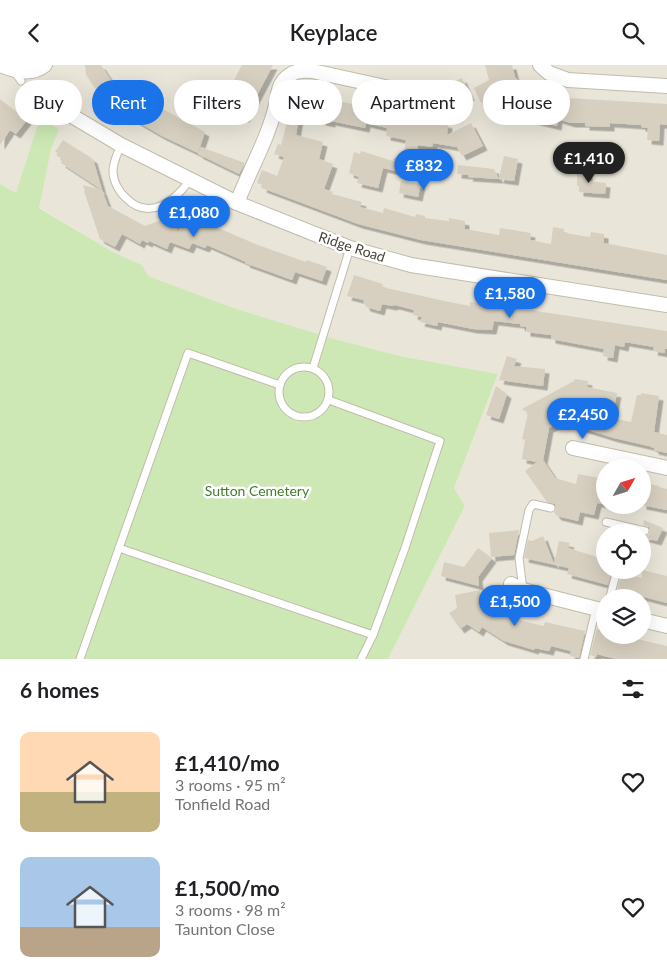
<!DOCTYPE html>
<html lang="en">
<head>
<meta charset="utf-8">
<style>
	:root { --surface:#fff; --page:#f2f2f2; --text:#202124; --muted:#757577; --accent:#1a73e8 }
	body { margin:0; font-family:Lato,sans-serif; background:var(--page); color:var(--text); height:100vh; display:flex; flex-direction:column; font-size:19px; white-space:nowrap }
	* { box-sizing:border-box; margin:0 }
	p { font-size:16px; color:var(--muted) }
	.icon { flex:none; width:28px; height:28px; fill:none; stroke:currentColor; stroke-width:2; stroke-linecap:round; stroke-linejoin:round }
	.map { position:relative; height:594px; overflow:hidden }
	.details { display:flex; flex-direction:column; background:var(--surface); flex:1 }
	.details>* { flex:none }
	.guide { position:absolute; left:15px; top:15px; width:638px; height:45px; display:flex; gap:10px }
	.needle { width:32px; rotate:51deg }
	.fabs { position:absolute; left:596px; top:394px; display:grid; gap:10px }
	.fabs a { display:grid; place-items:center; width:55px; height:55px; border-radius:50%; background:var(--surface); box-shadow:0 5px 20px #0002; font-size:25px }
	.price { position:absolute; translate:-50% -42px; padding:0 11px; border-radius:18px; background:var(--accent); color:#fff; font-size:16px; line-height:32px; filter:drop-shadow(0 1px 2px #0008) }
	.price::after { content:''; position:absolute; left:50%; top:30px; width:15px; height:11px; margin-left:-8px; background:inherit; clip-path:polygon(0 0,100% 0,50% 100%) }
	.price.on { background:#222; color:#fff }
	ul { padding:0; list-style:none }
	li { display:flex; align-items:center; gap:15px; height:125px; padding:0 20px }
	li span { display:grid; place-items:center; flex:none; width:140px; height:100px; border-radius:10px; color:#555 }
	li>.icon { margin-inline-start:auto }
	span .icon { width:60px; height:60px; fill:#fffc; stroke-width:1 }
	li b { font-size:21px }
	h2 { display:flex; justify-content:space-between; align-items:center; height:60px; padding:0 20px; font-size:21px }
	.tag { padding:0 18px; border-radius:22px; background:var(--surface); box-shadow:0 5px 20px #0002; font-size:18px; line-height:45px }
	.tag.on { background:var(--accent); color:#fff }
	header { display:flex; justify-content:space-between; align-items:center; height:65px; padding:0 20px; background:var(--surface); font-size:22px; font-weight:600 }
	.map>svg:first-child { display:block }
	.residential { fill:#e9e5d9; fill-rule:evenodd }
	.green { fill:#cde8b5 }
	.building { fill:#d7d0c1; filter:url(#shadow) }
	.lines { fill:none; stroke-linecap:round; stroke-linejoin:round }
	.service-casing { stroke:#c1bcad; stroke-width:9 }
	.minor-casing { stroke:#c1bcad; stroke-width:16 }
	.service { stroke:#fff; stroke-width:7 }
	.minor { stroke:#fff; stroke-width:14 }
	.labels { text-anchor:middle; stroke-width:5; stroke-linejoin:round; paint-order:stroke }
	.street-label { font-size:14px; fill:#4a4439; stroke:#fff }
	.park-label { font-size:14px; fill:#447b2c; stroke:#fff }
</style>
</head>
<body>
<header><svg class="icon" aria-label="back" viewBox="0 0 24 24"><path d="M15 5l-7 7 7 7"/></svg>Keyplace<svg class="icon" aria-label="search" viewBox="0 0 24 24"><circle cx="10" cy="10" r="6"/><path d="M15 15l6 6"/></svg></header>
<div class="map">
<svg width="667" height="594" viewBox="0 0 667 594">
	<defs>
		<filter id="shadow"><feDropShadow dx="4.5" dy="4.5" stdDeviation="0" flood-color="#0004"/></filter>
	</defs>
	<rect width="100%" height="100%" fill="#f5f3eb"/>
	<!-- residential -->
	<path class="residential" d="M0,0H667V594H388L465,441L454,423L498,309L400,291L331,273L234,243L148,211L142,200L113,187L0,119ZM605,402H642V440H605ZM605,468H642V505H605ZM605,532H642V570H605Z"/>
	<!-- green -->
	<path class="green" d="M40,53L59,64L51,84L39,143L113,187L142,200L148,211L234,243L331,273L400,291L498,309L454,423L465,441L388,594H0V119L16,128Z"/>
	<!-- building -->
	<g class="building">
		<path d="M85,0H101L118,26L132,34L136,28L161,43L205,67L198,88L162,71L105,38L86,10Z"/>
		<path d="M242,0H273L245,53L224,43L238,17L234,15Z"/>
		<path d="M485,0H512L515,12L532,32L564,41V34L569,35V33L667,39V60L660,59L659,76L647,75L648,63L641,62V60L610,58V62L585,61V58H571L558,54L557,61L528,54L506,29L501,33L497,29L481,38L474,23L489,15Z"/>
		<path d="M462,13L470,31L461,35L453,17Z"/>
		<path d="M288,27L423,52L422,54L448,59L447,70L471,58L483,81L462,91L457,82L433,78L432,82L418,80L412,110L383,103L378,123L357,118L359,112L349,108L354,87L360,89L361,86L393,96L394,93L403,95L406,75L386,71L387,63L366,58L365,63L331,56V58L321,56L322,51L300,47L296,70L323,77L319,94L333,99L324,124L333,127L332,129L362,137L360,142L383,148L384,143L415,152L416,149L425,151V153L449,156V153L465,156V164L499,170L500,163L531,168L530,175L551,179L553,162L564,164V168L590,172L591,167L604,169V178L667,190V215L421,175L358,159L262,123L263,120L257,118L262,105L277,111L284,92L274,89L278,79L281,80L289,50L283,49Z"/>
		<path d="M0,34L27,55L16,69L10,65L0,80Z"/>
		<path d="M63,75L93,94L102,125L61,98L63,95L56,90L58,88L55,87Z"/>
		<path d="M201,82L245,98L239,109L198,89Z"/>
		<path d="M504,91L518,94L514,116L499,114Z"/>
		<path d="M458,100L494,104L499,114L468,112L469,110L457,109Z"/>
		<path d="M577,104L588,105V116L606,118L605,129L579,127V121H577Z"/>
		<path d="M401,116L421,119L418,132L399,128Z"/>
		<path d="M83,120L102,125L108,141L145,161L173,151L178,167L186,147L190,148V146L210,155L209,159L258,180L306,197L307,195L327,202L322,216L295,207L292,215L245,198L246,197L207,180L205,183L192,178L189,184L170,177L167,184L149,176L148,178L142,175L140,179L122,169L115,182L100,174L84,126H85Z"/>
		<path d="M354,210L383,219L382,222L449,237L470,241V237L523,244L667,266V284H665V288L653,286L654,282L625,277L624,282L615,280L613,293L603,291L604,284L551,274V270L526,267V262L520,261V259L494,256L492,265L473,264L438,257L437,261L420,257L422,252L413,250L414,245L395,240L392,241L382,239L380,246L366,242L363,235L347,231Z"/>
		<path d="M507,291L517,294L514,301L545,304L543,321L499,315Z"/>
		<path d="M575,314L588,316L587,322L617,328L612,353L631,357L637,330H641V328L659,331L654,367L667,370V388L654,385V383L649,381L614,373L562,357L549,363L543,395L555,413L576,419L578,409L605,414V439L597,438L594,450L580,447L578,456L557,451L554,447L556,444L555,439L547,437L525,406L537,397L522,394L525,375L522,374L528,348L522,344L574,316Z"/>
		<path d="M496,321L507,329L499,354L486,350Z"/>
		<path d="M642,417L659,421V422L667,424V445L642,440Z"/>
		<path d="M644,455L663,463L657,476L642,472V471L649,470L650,467L649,462L643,460Z"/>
		<path d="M519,465L514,490L491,492L489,468Z"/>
		<path d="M543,471L554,499L559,476L570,478L568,483L604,494L605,505H612L608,520L567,509L569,503L524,493L528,475L532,476Z"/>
		<path d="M478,483L492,493L478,512L479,521L441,511L444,497L464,502Z"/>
		<path d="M642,505L667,511V538L617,525L622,508L642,513Z"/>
		<path d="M480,525L483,540L498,550L544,561L545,557L585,566L579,593L570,591L571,586L551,581L549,586L535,583L534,585L504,576L482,562L479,567L467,559L460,564L449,548L457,543L455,530Z"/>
		<path d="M597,564L605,566V570H620L667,581V594H616L597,589L596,592L590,590Z"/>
	</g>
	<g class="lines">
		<defs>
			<g id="service">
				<path d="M14,6L21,16"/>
				<path d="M399,25L412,32L446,38"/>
				<path d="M47,35L62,45L67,30"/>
				<path d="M121,80C118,88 113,96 113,106C113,116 119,127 126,133C149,156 174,137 190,115"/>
				<circle cx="304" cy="327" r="25"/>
				<path d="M313,303L350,183"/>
				<path d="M280,320L188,288L119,483L373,570"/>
				<path d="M329,335L440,376L405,483L373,570L361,594"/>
				<path d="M606,457L645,466"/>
				<path d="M523,525L519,493L529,445L533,439L551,443"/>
				<path d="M610,532L617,505"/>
				<path d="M80,594L119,483"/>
				<path d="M584,594L594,552L602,544"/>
			</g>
			<g id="minor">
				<path d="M0,0C15,6 31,11 45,0"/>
				<path d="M540,0L549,8L568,15L667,21"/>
				<path d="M62,45L121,80L237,138L350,183L411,200L667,240"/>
				<path d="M237,138C249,106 268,74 276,40C278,31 278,22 284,15C292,6 301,5 312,6L399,25"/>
				<path d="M573,383L667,403"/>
				<path d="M511,519L523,525L605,546"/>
				<path d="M642,555L667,561"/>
			</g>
		</defs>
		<!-- service casing -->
		<use href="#service" class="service-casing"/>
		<!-- minor casing -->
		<use href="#minor" class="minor-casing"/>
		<!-- service -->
		<use href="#service" class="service"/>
		<!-- minor -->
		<use href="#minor" class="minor"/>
	</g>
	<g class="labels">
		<!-- street labels -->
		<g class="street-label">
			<text transform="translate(352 182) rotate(18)" y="5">Ridge Road</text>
		</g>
		<!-- park labels -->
		<g class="park-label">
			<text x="257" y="431">Sutton Cemetery</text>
		</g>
	</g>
</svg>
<div class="fabs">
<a><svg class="needle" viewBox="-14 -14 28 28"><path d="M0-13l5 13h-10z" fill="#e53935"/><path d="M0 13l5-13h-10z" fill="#757577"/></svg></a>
<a><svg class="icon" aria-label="locate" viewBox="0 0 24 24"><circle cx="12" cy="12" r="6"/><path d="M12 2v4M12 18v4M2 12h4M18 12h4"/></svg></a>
<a><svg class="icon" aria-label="layers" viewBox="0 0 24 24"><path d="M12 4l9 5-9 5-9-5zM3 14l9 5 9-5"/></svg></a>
</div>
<b class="price on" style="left:589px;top:119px">£1,410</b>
<b class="price" style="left:424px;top:126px">£832</b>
<b class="price" style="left:194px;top:173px">£1,080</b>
<b class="price" style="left:510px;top:254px">£1,580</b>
<b class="price" style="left:583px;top:375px">£2,450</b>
<b class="price" style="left:515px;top:562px">£1,500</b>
<div class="guide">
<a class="tag">Buy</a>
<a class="tag on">Rent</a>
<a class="tag">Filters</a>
<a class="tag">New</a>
<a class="tag">Apartment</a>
<a class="tag">House</a>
</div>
</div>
<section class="details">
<h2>6 homes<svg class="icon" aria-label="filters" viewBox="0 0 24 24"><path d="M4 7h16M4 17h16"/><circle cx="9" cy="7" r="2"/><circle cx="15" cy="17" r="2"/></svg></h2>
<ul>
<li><span style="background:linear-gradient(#ffd9b3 60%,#c2b280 0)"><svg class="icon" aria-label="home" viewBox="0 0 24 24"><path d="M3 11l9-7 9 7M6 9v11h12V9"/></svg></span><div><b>£1,410/mo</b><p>3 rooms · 95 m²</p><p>Tonfield Road</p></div><svg class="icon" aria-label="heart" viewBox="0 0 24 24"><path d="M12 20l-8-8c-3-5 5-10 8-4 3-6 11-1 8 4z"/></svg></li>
<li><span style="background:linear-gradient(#a9c7e8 70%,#b9a48a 0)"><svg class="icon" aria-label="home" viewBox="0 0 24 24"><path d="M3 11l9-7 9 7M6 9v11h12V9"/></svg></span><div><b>£1,500/mo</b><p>3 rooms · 98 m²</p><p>Taunton Close</p></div><svg class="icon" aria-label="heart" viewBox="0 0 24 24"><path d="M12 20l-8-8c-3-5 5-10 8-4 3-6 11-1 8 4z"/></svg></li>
</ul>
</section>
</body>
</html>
